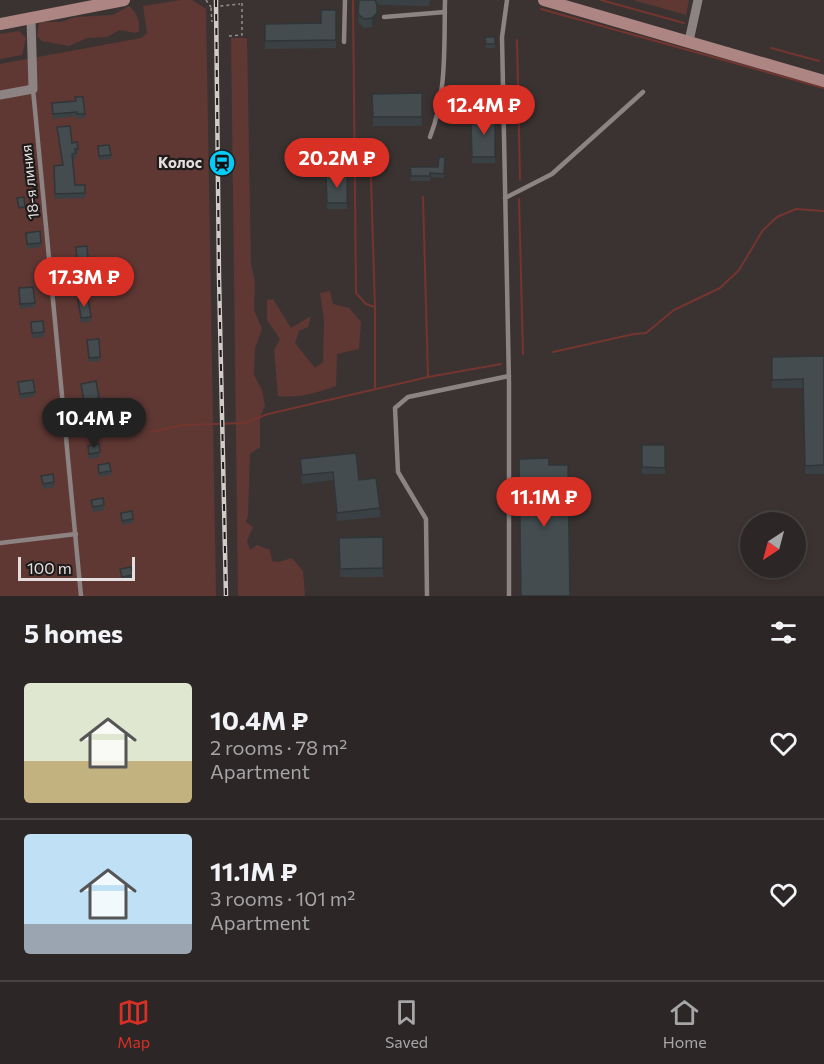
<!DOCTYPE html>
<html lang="en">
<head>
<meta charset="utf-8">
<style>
	:root { --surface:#2c2626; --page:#342e2e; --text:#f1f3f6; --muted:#a6a5a7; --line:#484343; --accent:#d93025 }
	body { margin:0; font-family:Commissioner,sans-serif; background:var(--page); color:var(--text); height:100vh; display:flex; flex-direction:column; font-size:22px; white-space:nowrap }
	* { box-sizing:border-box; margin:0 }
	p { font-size:20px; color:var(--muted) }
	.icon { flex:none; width:33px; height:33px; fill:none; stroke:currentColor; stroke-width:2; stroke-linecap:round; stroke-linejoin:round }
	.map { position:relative; height:596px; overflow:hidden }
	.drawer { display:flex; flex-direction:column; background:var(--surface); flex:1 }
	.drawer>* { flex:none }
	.needle { width:39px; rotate:216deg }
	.tools { position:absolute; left:740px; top:512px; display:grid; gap:12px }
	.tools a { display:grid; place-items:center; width:66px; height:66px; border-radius:50%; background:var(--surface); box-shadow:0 3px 9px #0003,0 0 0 2px var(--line); font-size:30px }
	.scale { position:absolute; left:18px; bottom:15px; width:117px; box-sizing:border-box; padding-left:6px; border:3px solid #e4dfde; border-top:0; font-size:16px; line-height:21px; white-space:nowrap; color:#e4dfde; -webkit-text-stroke:4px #1f1b1b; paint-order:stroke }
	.price { position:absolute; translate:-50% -51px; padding:0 14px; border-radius:21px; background:var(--accent); color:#fff; font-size:20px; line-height:39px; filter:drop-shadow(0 2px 3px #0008) }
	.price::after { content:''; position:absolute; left:50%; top:36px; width:18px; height:14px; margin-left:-9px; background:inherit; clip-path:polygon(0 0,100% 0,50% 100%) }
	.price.current { background:#222; color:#fff }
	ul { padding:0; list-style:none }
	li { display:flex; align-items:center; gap:18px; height:150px; padding:0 24px }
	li+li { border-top:2px solid var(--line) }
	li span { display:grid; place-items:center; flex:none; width:168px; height:120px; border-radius:6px; color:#555 }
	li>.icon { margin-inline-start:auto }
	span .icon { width:72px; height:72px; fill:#fffc; stroke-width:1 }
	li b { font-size:26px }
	h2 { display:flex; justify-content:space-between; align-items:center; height:72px; padding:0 24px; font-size:26px }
	.menu { display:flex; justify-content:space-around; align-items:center; height:84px; border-top:2px solid var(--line); background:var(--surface); font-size:16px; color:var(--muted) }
	.menu a { display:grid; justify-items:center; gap:3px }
	.menu .current { color:var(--accent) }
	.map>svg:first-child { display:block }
	.green { fill:#5f3834 }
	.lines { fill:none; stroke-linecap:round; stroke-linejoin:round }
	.stream { stroke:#75352f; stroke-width:2 }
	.path { stroke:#948e8d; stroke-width:1.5; stroke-dasharray:3 3; stroke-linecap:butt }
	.lane { stroke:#8c8382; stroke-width:4.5 }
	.street { stroke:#8c8382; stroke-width:9 }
	.secondary { stroke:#ad8683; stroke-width:12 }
	.rail-casing { stroke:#d0cac9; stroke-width:4.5 }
	.rail { stroke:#1f1b1b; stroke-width:2; stroke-dasharray:7; stroke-linecap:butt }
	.wall { fill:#3a4144 }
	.shaded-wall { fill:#303537 }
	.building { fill:#444c4f; stroke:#303537; stroke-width:1.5 }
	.labels { text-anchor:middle; stroke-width:4.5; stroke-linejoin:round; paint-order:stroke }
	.poi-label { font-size:15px; font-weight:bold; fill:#e4dfde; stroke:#1f1b1b; text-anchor:end }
	.street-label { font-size:15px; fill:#e4dfde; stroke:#1f1b1b }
</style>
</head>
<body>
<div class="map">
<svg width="824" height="596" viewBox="0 0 824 596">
	<rect width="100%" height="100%" fill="#3a3332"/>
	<!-- green -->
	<g class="green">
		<path d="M181,0H192L206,9L216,596H0V64L141,38L147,33L143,6Z"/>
		<path d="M633,0H689L686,15Z"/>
		<path d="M129,6C137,13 140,21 139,31L136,33L120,30L107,37L87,38L69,46L42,41L37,36L39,24L42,22H61L75,17L113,15Z"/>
		<path d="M19,31L26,38L22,55L0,59V34Z"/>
		<path d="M231,38H247L251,265L255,282L254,310L262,329L255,348L254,375L262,390L265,406L260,417V447L250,454L248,515L246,522L253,527L247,541L250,550L257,545L270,550L272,561L278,562L292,558L303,571L305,596H238Z"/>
		<path d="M330,291L333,304L349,308L361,322L359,349L337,354L336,386C316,393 299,398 278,396L274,350L280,339L267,320V300L273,299L291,328L311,316L308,327L299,331L295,343L315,368L323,362L324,319L320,293Z"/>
	</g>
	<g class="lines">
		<!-- stream -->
		<g class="stream">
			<path d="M353,0L356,293L366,304L375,307V389"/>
			<path d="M601,0L684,23"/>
			<path d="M541,9L824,88"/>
			<path d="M517,40L520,180"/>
			<path d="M771,48L819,61"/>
			<path d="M370,146L375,307"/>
			<path d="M423,197L428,377"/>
			<path d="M519,199L523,354"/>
			<path d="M553,352L634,334L646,333L674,310L720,288L739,270L763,230L777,217L796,209L824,211"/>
			<path d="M152,432L183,425L245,423L268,414L428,377L501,364"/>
		</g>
		<!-- path -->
		<g class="path">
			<path d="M206,0L211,7L240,4"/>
			<path d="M211,8L212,22"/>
			<path d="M229,36L242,35V0"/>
		</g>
		<!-- lane -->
		<g class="lane">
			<path d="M507,0L502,37L509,383V596"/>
			<path d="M384,17L445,12"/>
			<path d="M344,42L345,0"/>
			<path d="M33,89L81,596"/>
			<path d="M430,137C447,94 444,45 445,0"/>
			<path d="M505,198L552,174L643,92"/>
			<path d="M0,543L76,534"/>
			<path d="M427,596L426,519L398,472L395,408L408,397L509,376"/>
		</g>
		<!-- street -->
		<g class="street">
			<path d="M689,41L698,0"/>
			<path d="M0,95L33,89L31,18"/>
		</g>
		<!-- secondary -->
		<g class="secondary">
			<path d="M544,0L824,81"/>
			<path d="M0,24L124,0"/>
		</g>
		<defs>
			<path id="rail" d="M216,0L219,277L226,596"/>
		</defs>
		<!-- rail casing -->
		<use href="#rail" class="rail-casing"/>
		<!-- rail -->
		<use href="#rail" class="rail"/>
	</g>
	<!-- wall -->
	<g class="wall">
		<path d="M356,0H430L429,6L377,5V21L372,27L364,28L358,22L359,0Z"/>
		<path d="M336,10V48L265,49V24L321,23Z"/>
		<path d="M485,37H495V48H486Z"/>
		<path d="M422,93V126H373L372,94Z"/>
		<path d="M52,103L85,114V118L77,119V116L53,119Z"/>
		<path d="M495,114V163H472L471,124H474Z"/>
		<path d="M57,127L78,149V154H76V159H72L75,185H85V198L55,199L54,166L62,165Z"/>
		<path d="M98,146L111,155V159L99,160Z"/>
		<path d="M445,157L444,178L430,177V181H411L410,167H438Z"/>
		<path d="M326,175H347V209H327Z"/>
		<path d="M26,233L41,243V247L27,249Z"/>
		<path d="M87,246L88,264H77L76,247Z"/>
		<path d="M81,273L94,278V283L82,284Z"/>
		<path d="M19,293L35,303V307L20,309Z"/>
		<path d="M78,299L91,317V321L81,323Z"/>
		<path d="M31,322L44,332V337L32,338Z"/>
		<path d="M87,344L100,357V361L89,362Z"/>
		<path d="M824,356V474H805L803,388H772V357Z"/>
		<path d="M18,382L35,392V396L20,399Z"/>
		<path d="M81,384L99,398V403L84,405Z"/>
		<rect x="642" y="445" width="23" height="29"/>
		<path d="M88,446L100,452V457L89,459Z"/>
		<path d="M300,459L359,480L380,508V517L337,521L333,480L302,484Z"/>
		<path d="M98,465L111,471V475L99,477Z"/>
		<path d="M41,476L54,482V487L43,489Z"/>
		<path d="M91,500L104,505V510L93,512Z"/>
		<path d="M121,513L133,519V523L122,525Z"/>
		<path d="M383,537V577H340L339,538Z"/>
		<path d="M120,569L133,575V579L122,581Z"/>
	</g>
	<!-- shaded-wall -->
	<path class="shaded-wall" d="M377,13V21L372,27V18Z"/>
	<!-- building -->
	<g class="building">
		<path d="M359,0H375L377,5V13L372,18L364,19L358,14Z"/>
		<path d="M321,10H336V40L265,41V24L321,23Z"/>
		<path d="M485,37H495V44H486Z"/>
		<path d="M422,93V117H373L372,94Z"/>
		<path d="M75,97H83L85,114H77V112L53,114L52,103L76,101Z"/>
		<path d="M474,114H495V157H472L471,124H474Z"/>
		<path d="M70,126L72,143L77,142L78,149H75L76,153L72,154L75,185H85V193L55,194L54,166L63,165L57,127Z"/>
		<path d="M109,145L111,155L99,156L98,146Z"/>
		<path d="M439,157H445L444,174L430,173V176H411L410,167H438Z"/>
		<path d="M326,175H347V203H327Z"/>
		<path d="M24,197L25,207L19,208L17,198Z"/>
		<path d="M40,231L41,243L27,244L26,233Z"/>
		<path d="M87,246L88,259L77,260L76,247Z"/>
		<path d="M93,271L94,278L82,280L81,273Z"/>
		<path d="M33,287L35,303L20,304L19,288Z"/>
		<path d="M88,298L91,317L81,318L78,299Z"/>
		<path d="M43,321L44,332L32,333L31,322Z"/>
		<path d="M99,339L100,357L89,358L87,340Z"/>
		<path d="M824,356V465L805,466L803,379L772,380V357Z"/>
		<path d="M33,380L35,392L20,394L18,382Z"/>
		<path d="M96,381L99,398L84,401L81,384Z"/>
		<path d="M99,444L100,452L89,454L88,446Z"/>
		<path d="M642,445H665V468L642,467Z"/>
		<path d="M356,453L359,480L376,478L380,508L337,513L333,472L302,475L300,459Z"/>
		<path d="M549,458V465H568L570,596H521L519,459Z"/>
		<path d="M109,463L111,471L99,473L98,465Z"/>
		<path d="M53,474L54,482L43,484L41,476Z"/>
		<path d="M103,498L104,505L93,507L91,500Z"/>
		<path d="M132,511L133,519L122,521L121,513Z"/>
		<path d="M383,537V568L340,569L339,538Z"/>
		<path d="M131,567L133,575L122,577L120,569Z"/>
	</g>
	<!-- icons -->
	<defs>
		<symbol id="station-disc" viewBox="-11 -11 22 22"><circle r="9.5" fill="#04cbf9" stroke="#1f1b1b"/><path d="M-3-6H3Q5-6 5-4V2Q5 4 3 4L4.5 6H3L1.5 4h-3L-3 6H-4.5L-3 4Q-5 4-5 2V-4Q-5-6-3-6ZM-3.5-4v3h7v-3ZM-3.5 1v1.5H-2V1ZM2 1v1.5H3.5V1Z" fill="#111"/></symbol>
	</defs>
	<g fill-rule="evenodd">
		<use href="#station-disc" x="207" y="148" width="30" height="30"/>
	</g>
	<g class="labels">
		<!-- poi labels -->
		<g class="poi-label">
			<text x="202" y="168">Колос</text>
		</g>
		<!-- street labels -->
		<g class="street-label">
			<text transform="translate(30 182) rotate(-96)" y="5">18-я линия</text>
		</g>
	</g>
</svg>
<div class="tools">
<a><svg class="needle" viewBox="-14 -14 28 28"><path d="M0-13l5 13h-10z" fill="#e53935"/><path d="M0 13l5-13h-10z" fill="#a6a5a7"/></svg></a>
</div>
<div class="scale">100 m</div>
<b class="price" style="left:484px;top:136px">12.4M ₽</b>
<b class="price" style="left:337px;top:189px">20.2M ₽</b>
<b class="price" style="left:84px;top:308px">17.3M ₽</b>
<b class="price current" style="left:94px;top:449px">10.4M ₽</b>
<b class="price" style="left:544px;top:528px">11.1M ₽</b>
</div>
<section class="drawer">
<h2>5 homes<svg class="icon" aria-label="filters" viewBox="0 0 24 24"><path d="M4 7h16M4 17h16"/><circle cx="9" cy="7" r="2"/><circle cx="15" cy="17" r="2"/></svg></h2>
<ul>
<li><span style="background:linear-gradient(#dfe7d0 65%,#c2b280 0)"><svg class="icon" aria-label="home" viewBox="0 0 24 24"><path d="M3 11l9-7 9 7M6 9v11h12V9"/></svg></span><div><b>10.4M ₽</b><p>2 rooms · 78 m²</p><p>Apartment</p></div><svg class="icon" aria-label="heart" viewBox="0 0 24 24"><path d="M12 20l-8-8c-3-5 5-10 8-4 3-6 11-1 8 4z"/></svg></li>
<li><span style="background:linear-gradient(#bfe0f5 75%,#9aa5b1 0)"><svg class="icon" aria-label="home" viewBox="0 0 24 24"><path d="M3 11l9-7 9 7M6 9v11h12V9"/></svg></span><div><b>11.1M ₽</b><p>3 rooms · 101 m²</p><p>Apartment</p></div><svg class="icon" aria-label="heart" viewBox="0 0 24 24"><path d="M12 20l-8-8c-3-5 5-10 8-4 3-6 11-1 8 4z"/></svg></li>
</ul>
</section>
<nav class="menu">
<a class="current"><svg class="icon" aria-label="map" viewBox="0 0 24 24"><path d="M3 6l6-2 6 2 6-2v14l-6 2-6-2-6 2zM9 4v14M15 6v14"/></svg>Map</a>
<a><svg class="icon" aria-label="saved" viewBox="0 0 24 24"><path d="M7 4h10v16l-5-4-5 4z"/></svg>Saved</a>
<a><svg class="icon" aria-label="home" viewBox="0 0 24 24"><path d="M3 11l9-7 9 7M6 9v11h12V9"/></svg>Home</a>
</nav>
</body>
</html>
